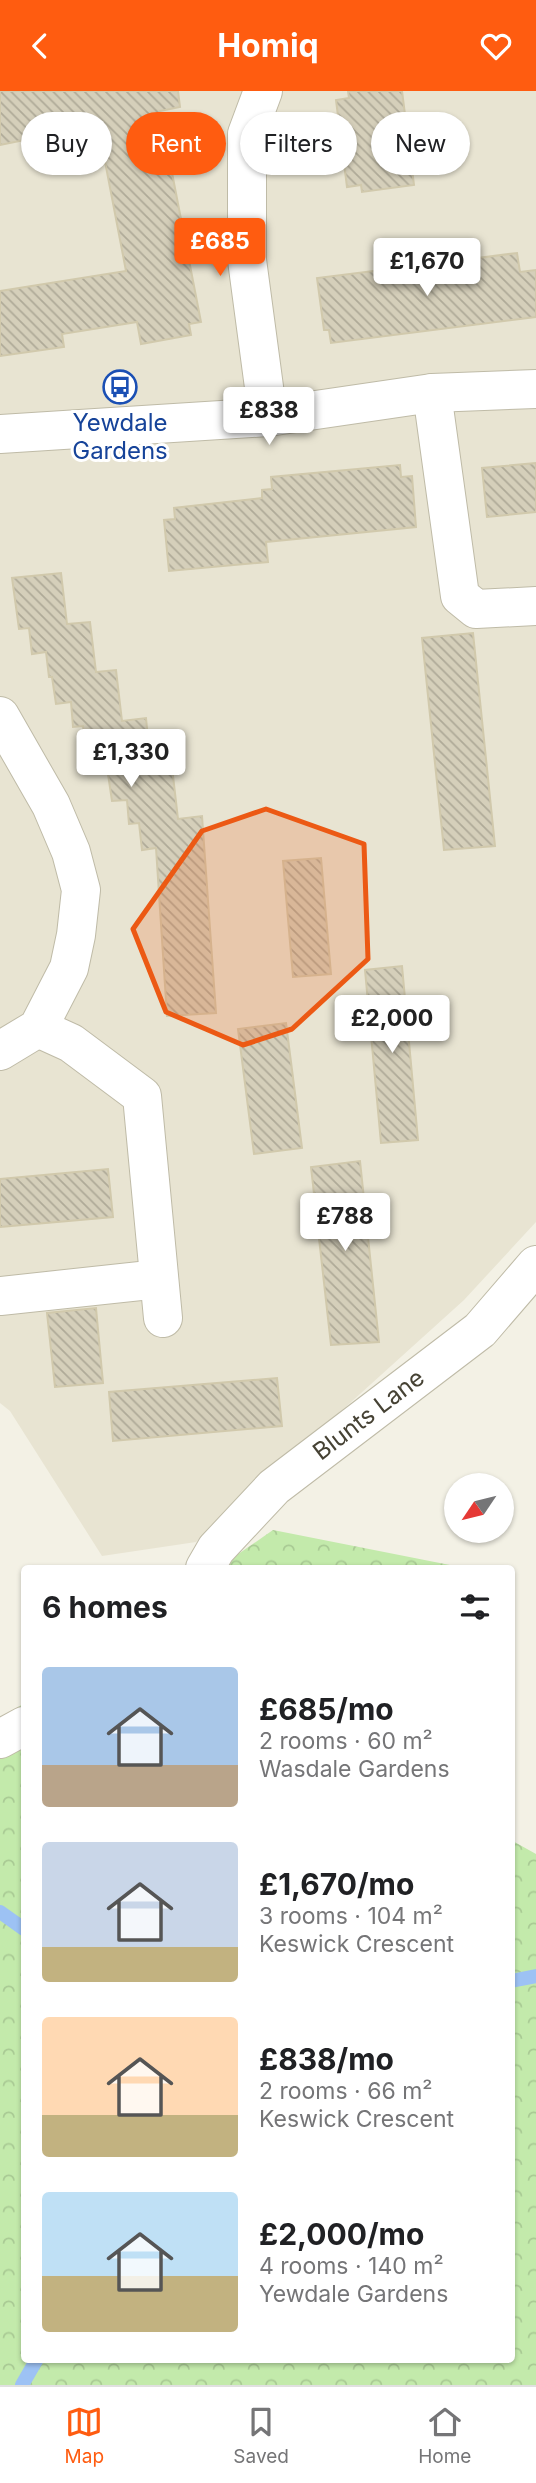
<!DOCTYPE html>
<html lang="en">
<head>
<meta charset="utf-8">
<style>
	:root { --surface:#fff; --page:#f2f2f2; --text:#202124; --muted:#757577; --line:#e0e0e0; --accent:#ff5c10 }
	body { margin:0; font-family:Inter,sans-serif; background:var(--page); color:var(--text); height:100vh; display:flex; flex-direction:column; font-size:26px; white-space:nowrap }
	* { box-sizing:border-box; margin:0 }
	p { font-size:23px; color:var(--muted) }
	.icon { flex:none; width:38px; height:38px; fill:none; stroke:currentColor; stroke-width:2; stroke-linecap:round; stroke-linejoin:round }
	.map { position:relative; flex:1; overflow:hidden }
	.panel { position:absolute; left:21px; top:1474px; width:494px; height:798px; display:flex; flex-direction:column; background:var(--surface); border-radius:7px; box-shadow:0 2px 5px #0004 }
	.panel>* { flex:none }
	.banner { position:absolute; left:21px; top:21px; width:495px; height:63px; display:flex; gap:14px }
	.needle { width:46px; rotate:235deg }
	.tools { position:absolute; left:444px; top:1382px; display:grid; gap:14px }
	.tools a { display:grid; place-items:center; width:70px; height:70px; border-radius:50%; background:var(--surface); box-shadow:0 2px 5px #0004; font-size:35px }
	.price { position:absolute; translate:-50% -60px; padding:0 16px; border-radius:7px; background:#fff; color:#222; font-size:23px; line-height:46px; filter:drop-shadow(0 2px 4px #0008) }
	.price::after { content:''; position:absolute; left:50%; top:42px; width:21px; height:16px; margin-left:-10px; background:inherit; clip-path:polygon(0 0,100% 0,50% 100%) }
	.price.active { background:var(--accent); color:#fff }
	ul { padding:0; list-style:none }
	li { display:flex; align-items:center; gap:21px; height:175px; padding:0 21px }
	li span { display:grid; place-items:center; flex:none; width:196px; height:140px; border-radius:7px; color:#555 }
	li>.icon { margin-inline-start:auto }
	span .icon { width:84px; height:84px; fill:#fffc; stroke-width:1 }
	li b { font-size:30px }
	h2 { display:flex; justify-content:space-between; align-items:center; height:84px; padding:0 21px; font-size:30px }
	.tag { padding:0 24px; border-radius:32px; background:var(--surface); box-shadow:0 2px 5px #0004; font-size:24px; line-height:63px }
	.tag.active { background:var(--accent); color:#fff }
	header { display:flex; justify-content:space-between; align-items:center; height:91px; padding:0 21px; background:var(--accent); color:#fff; font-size:32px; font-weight:700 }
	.tabs { display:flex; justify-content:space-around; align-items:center; height:98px; border-top:2px solid var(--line); background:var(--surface); font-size:19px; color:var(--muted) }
	.tabs a { display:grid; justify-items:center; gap:4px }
	.tabs .active { color:var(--accent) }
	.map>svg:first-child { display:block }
	.residential { fill:#e8e4d2 }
	.park { fill:url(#park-crowns) }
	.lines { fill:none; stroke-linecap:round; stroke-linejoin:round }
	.stream { stroke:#9dc2f4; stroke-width:14 }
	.building { fill:url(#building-back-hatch); stroke:#d1c9ac; stroke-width:2 }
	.minor-casing { stroke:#bfbba7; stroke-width:40 }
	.minor { stroke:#fff; stroke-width:38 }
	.marked { fill:#ec5914; fill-opacity:0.2; stroke:#ec5914; stroke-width:5; stroke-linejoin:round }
	.labels { text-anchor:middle; stroke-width:6; stroke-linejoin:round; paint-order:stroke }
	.transit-label { font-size:24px; fill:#164399; stroke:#fff }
	.street-label { font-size:24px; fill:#464234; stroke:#fff }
</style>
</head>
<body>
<header><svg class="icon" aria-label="back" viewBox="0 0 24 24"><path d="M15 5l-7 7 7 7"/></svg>Homiq<svg class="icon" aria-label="heart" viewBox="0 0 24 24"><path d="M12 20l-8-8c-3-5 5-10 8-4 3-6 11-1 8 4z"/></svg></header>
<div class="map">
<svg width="536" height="2294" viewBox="0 0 536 2294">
	<defs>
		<pattern id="park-crowns" width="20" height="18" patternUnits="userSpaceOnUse" patternTransform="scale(1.75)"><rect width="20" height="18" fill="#c3eaab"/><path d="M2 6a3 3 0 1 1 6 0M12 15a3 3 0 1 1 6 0" fill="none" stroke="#a9ca94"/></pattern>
		<pattern id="building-back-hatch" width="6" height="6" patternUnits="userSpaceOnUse" patternTransform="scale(1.75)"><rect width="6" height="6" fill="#d5cfba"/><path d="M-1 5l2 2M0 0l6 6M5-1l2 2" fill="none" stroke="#afaa98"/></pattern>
	</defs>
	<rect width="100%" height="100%" fill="#f3f1e5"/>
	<!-- residential -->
	<path class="residential" d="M0,0H536V1131L464,1209L196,1451L102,1465L10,1320L0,1312Z"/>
	<!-- park -->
	<g class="park">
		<path d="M273,1439L465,1477H218Z"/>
		<path d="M24,1612V2268H511V1749L536,1763V2294H0V1629Z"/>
	</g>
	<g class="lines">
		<!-- stream -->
		<g class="stream">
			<path d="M0,1821L24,1838"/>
			<path d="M511,1890L536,1885"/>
			<path d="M22,2294L37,2268"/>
		</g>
	</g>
	<!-- building -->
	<g class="building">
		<path d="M0,0H178L180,16L160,20L201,231L189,233L191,244L141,253L137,231L62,243L64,256L0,265V200L126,180L98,34L0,54Z"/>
		<path d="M348,0H402L414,94L362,101L361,94L347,96L336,9L349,7Z"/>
		<path d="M517,162L520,181L536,179V226L331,252L329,239H324L317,187Z"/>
		<path d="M536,372V421L487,426L482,377Z"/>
		<path d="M400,374L401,386L412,385L416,436L266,451L268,471L169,480L164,429L175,428L174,417L262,407V399L272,398L271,386Z"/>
		<path d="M61,482L67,533L90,531L96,581L116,579L122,630L146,627L151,678L172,676L178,728L202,725L216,922L167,925L156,757L142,759L139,732L129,733L127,709L112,710L108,683H103L101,659L86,661L83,635L73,636L71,611L56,613L52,586H49L46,561L32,563L29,537L19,538L12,487Z"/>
		<path d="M473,542L495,755L444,759L422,547Z"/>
		<path d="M321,767L331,883L293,886L283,770Z"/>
		<path d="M402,875L418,1049L381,1052L365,879Z"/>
		<path d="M286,932L302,1057L254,1063L238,938Z"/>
		<path d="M360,1070L379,1251L331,1254L311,1076Z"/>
		<path d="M108,1078L113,1126L0,1136V1088Z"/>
		<path d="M96,1217L103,1292L55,1296L47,1222Z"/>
		<path d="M277,1287L282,1335L113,1350L109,1301Z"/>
	</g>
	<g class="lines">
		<defs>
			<g id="minor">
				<path d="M263,0L247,43V169L268,326"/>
				<path d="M432,302L460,505L476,518L536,515"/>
				<path d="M0,343L268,326L432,302L536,298"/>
				<path d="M0,625L51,714L71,761L81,799L76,844L69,877L38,937L0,960"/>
				<path d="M38,937L71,952L142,1005L163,1227"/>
				<path d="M0,1205L159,1188"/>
				<path id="s1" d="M205,1477L216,1458L274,1396L480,1239L536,1174"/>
				<path d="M0,1648L24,1635"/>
			</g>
		</defs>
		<!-- minor casing -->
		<use href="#minor" class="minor-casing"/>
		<!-- minor -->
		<use href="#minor" class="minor"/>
	</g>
	<!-- marked area -->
	<path class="marked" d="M266,718L364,753L368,868L292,938L243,954L166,921L133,838L202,740Z"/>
	<!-- icons -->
	<defs>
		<symbol id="bus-ring" viewBox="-11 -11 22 22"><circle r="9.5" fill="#fff" stroke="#1a4fb4" stroke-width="1.5"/><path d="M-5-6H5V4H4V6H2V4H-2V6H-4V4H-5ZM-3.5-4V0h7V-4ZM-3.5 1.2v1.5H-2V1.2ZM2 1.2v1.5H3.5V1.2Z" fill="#1a4fb4"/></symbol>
	</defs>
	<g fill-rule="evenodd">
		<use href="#bus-ring" x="101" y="277" width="38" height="38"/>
	</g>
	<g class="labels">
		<!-- transit labels -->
		<g class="transit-label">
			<text x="120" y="340">Yewdale<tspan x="120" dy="28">Gardens</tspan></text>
		</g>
		<!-- street labels -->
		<g class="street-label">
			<text dy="8" stroke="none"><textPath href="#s1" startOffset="226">Blunts Lane</textPath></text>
		</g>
	</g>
</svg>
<div class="tools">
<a><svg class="needle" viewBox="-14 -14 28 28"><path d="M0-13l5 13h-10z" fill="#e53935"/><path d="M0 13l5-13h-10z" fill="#757577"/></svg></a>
</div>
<b class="price active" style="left:220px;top:187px">£685</b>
<b class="price" style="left:427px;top:207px">£1,670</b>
<b class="price" style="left:269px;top:356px">£838</b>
<b class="price" style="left:131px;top:698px">£1,330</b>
<b class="price" style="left:392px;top:964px">£2,000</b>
<b class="price" style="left:345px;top:1162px">£788</b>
<div class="banner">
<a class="tag">Buy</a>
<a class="tag active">Rent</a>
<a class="tag">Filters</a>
<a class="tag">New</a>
</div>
<section class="panel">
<h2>6 homes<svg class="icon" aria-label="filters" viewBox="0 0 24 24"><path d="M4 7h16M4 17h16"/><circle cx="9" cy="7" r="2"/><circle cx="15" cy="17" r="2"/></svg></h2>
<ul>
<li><span style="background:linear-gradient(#a9c7e8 70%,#b9a48a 0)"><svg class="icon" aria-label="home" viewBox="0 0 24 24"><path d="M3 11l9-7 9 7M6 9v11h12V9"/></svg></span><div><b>£685/mo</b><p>2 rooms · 60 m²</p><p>Wasdale Gardens</p></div></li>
<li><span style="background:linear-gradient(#c9d6e8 75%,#c2b280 0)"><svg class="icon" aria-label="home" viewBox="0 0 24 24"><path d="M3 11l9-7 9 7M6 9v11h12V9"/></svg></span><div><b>£1,670/mo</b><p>3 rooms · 104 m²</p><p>Keswick Crescent</p></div></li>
<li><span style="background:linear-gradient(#ffd9b3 70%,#c2b280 0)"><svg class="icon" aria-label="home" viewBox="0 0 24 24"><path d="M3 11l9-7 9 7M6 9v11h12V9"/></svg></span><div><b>£838/mo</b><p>2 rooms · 66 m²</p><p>Keswick Crescent</p></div></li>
<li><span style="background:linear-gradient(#bfe0f5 60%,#c2b280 0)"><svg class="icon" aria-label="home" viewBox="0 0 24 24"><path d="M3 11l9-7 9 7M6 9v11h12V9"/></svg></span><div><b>£2,000/mo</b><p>4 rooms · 140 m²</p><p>Yewdale Gardens</p></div></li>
</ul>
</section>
</div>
<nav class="tabs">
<a class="active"><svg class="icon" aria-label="map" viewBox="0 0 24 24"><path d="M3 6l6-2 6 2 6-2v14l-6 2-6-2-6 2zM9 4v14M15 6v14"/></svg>Map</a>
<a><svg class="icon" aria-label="saved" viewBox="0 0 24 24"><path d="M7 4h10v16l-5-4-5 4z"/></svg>Saved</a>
<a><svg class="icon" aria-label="home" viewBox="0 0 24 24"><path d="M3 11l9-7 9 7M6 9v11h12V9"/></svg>Home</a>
</nav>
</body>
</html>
